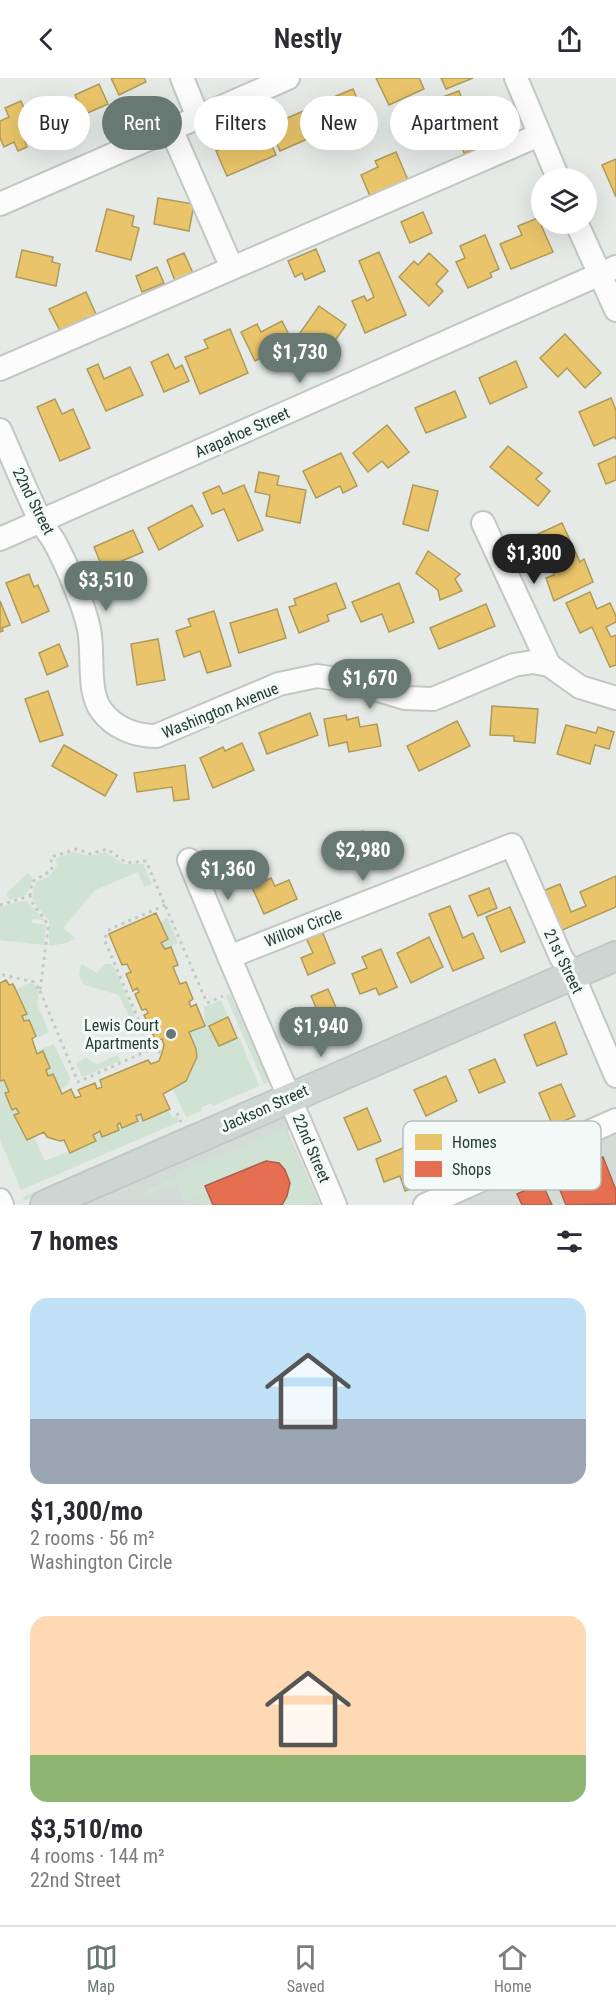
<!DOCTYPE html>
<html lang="en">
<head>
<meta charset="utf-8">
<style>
	:root { --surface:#fff; --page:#f2f2f3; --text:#2b2b33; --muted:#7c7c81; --line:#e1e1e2; --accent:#687973 }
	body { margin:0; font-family:"Roboto Condensed",sans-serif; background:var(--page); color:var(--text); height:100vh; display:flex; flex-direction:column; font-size:22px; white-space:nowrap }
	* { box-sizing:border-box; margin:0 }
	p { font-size:20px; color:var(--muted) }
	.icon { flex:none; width:33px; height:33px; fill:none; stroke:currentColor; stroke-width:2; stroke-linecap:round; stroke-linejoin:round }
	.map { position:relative; height:1127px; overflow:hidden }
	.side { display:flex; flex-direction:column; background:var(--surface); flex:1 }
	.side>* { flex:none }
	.guide { position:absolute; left:18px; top:18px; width:580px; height:54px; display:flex; gap:12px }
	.fabs { position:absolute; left:531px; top:90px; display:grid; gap:12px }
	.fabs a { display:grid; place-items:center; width:66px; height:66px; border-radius:50%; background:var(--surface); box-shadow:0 6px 24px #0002; font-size:30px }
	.price { position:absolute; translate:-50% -51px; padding:0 14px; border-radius:21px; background:var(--accent); color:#fff; font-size:20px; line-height:39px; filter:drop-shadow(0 2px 3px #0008) }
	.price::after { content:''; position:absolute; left:50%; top:36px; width:18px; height:14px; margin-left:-9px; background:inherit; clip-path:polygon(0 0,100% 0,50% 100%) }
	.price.on { background:#222; color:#fff }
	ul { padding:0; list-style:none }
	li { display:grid; align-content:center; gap:12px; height:318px; padding:0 30px }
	li span { display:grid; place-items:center; height:186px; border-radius:18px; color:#555 }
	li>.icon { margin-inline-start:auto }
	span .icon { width:108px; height:108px; fill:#fffc; stroke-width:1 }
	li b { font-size:26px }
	h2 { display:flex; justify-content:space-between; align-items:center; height:72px; padding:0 30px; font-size:26px }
	.tag { padding:0 21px; border-radius:27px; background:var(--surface); box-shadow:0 6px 24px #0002; font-size:21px; line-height:54px }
	.tag.on { background:var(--accent); color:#fff }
	header { display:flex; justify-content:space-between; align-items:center; height:78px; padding:0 30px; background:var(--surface); font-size:27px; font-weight:600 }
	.tab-bar { display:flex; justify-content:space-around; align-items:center; height:84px; border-top:2px solid var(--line); background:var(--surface); font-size:16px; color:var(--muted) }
	.tab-bar a { display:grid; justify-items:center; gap:3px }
	.tab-bar .on { color:var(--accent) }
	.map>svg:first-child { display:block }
	.built { fill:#d3dbd7 }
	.green { fill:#cfe2d4 }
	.homes { fill:#e9c46a; stroke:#ae9b5a; stroke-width:1.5 }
	.shops { fill:#e76f51; stroke:#ac6048; stroke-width:1.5 }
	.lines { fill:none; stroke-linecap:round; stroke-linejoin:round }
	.minor-casing { stroke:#c2c7c4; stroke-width:26 }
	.major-casing { stroke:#c1c9c6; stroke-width:32 }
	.path { stroke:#c2cac5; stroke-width:3; stroke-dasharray:3 4.5; stroke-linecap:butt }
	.minor { stroke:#fbfcfb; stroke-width:22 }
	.major { stroke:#ced6d3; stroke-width:28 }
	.poi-dot { fill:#687973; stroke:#f3f9f6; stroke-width:2 }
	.labels { text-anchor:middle; stroke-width:6; stroke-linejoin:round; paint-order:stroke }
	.street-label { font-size:16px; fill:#243c34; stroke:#f3f9f6 }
	.poi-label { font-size:16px; fill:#243c34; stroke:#f3f9f6; text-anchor:end }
	.key { fill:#f3f9f6; stroke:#b5c0bc; stroke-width:1.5 }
	.key-label { font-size:16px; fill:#243c34 }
</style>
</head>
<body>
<header><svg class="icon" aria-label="back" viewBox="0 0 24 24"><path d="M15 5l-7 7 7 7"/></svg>Nestly<svg class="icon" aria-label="share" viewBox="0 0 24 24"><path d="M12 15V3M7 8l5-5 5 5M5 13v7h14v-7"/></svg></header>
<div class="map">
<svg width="616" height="1127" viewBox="0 0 616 1127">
	<rect width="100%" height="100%" fill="#e5eae7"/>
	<!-- built -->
	<g class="built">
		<path d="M278,1037L287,1038L291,1046L288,1054L320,1127H84L271,1045L272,1041Z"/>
		<path d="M616,1042V1127H425Z"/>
	</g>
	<!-- green -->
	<g class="green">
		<path d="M74,774L89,778L105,774L124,786H143L152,806L144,809L138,794L95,812L63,850L75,860L67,865L49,868V842C37,827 27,824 37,803C47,801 52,797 57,787L56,780Z"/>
		<path d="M28,795L33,801L26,817L10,822L6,816Z"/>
		<path d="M22,823H27L44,842L32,841V845L46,847L44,867L0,862V829Z"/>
		<path d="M167,840L178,865L165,871L162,865L168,861L160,844Z"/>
		<path d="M82,886L97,895L105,886H110L114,889L135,938L130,941L119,917L85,907C78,901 78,894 82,886Z"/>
		<path d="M29,905L34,906L39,914L37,926L49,954L37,960L29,942L24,943L22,938L27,936L16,911Z"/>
		<path d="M230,916L266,996L269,997L272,1003L264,1006L226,918Z"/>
		<path d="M221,922L228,939L209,948L219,968L239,959L259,1008L213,1028L211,1025L201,1030L202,1033L186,1039L173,1011L186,1003L197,979L196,971L189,954L205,947L204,929Z"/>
		<path d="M54,966L70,1000L68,1007L60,1012L53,996L48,998L46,992L50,990L43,974L37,976L36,973Z"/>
		<path d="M118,977L120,983L82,999L76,985L86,980L97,986Z"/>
		<path d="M4,1002L9,1014L5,1016L12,1032L16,1030L19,1035L14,1037L26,1062L34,1059L45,1083L95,1063L93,1057L100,1053L103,1059L119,1052L117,1047L120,1045L122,1050L138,1043L136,1038L141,1036L144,1042L168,1032L173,1040L177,1038L179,1044L21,1112L0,1062V1003Z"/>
		<path d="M192,1045L194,1049L24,1123L23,1119Z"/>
		<path d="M284,1051L317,1123L309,1127H282C288,1116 291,1108 286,1096C283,1087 277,1084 268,1083C257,1083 219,1103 206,1108L212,1125L200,1127L197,1119L184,1124L176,1106L148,1117L146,1113L176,1099V1095Z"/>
	</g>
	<!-- homes -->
	<g class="homes">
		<path d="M111,0H144L146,4L119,17Z"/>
		<path d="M376,0H419L424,11L389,27Z"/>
		<path d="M441,0H473L446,11Z"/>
		<path d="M99,6L108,26L83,37L75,17Z"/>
		<path d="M353,11L370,51L346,62L329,21Z"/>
		<path d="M459,13L474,52L491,45L497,63L464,75L454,47L448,50L437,21Z"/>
		<path d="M63,21L71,40L49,49L41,30Z"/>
		<path d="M21,23L36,58L25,63L27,69L18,73L14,64L4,69L0,60V43L9,39L5,30Z"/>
		<path d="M317,27L328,52L280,73L269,48Z"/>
		<path d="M265,51L276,77L227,98L216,73Z"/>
		<path d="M396,74L408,102L370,118L361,97L378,89L375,83Z"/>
		<path d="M616,81V119L602,87Z"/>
		<path d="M158,120L194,126L189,153L154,146Z"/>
		<path d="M107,131L134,138L132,148L139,150L131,182L96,173Z"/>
		<path d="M423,134L432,155L410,165L401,144Z"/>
		<path d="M538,140L553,174L511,191L500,166L522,157L518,148Z"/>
		<path d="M485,157L499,191L490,195L492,199L468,210L456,184L465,180L460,168Z"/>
		<path d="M316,171L325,193L305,202L302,195L295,199L288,183Z"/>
		<path d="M22,172L53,179L52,184L60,186L56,208L16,199Z"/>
		<path d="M379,174L406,237L365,255L352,223L364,218L367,223L374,219L359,183Z"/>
		<path d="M184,175L193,195L175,203L167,182Z"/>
		<path d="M429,175L448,193L436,206L443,213L429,228L399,199L414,183L418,187Z"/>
		<path d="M157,189L164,205L142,214L136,198Z"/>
		<path d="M86,214L96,236L60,253L49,231Z"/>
		<path d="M319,228L346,247L327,274L300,255Z"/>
		<path d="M282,243L292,263L255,283L241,254L257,246L261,254Z"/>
		<path d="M230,251L248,295L200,316L185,279L208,270L204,262Z"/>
		<path d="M565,256L601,295L585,310L567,290L558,299L540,280Z"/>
		<path d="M168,276L175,291L182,287L189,303L164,314L151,284Z"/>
		<path d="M516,283L527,309L490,326L479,300Z"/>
		<path d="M98,286L104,301L130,289L143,317L106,333L87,291Z"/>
		<path d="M455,313L466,339L426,355L415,330Z"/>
		<path d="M611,320L616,332V361L614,359L594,368L579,334Z"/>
		<path d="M55,321L62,336L73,331L90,370L60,383L37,329Z"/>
		<path d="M387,347L409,374L388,390L382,383L368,394L353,375Z"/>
		<path d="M508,368L542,395L536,401L550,413L538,428L490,389Z"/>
		<path d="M341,375L357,408L343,415L340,408L316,420L303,393Z"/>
		<path d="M616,378V402L606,406L598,386Z"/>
		<path d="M259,394L279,398L277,407L306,412L300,445L266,438L270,417L255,414Z"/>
		<path d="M244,407L263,452L238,463L224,431L212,436L203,415L219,408L223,416Z"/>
		<path d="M413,407L438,413L428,453L403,446Z"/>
		<path d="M192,427L203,448L159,472L148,450Z"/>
		<path d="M562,445L580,484L584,481L593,504L554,523L546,500L554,497L550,487L545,489L541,480L545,478L536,457Z"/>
		<path d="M133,452L143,474L103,491L94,469Z"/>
		<path d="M428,473L460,496L455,501L462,513L440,522L438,512L416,495Z"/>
		<path d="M124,490L132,506L114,514L107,498Z"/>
		<path d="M29,496L34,509L38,507L49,533L22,545L6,505Z"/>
		<path d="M336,505L346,530L327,537L329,543L299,555L289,529L296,527L294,521Z"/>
		<path d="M399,505L414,544L389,554L382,536L361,544L352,524Z"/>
		<path d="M590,514L597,531L610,525L616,538V544L606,549L611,559L616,557V587L610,589L592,549L580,555L566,525Z"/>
		<path d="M0,523L10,547L2,550L3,553L0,554Z"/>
		<path d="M486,526L495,548L439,571L430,550Z"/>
		<path d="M277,531L286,560L239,575L230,545Z"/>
		<path d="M214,533L231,588L207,595L200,573L184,579L176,553L191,548L188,541Z"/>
		<path d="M158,561L165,602L137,607L131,566Z"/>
		<path d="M59,566L68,588L47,597L39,575Z"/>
		<path d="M48,613L63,657L40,664L25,621Z"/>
		<path d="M492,628L538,631L535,665L514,663V658L490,657Z"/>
		<path d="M310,635L318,657L267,676L259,655Z"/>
		<path d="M346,637L347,642L358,639L360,649L377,646L381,668L349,674L347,664L329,668L324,641Z"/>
		<path d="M457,643L470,668L419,693L407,668Z"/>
		<path d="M566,647L596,655L598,649L614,654L609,671L595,667L590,686L557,676Z"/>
		<path d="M242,665L254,692L213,710L200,680L223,669L225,673Z"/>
		<path d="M64,667L117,697L105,718L52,688Z"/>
		<path d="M185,687L189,721L174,723L172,709L137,714L134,695Z"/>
		<path d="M363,753L370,774L363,776L364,783L347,788L339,761Z"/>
		<path d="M616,798V829L560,853L543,813L560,806L571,834L586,828L580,814Z"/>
		<path d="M271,800L275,808L289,802L297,821L264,836L252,809Z"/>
		<path d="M489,810L497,830L478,838L469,818Z"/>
		<path d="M450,828L463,860L473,855L484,880L453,893L429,836Z"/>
		<path d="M510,829L525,864L501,874L486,839Z"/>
		<path d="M156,835L168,861L161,865L165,871L171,869L178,887L173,889L180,906L186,904L193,921L189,924L191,929L196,926L205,948L189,954L196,971L197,979L186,1003L163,1016L170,1031L143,1043L141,1036L136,1038L138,1043L122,1050L120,1045L117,1047L119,1052L102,1059L100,1053L93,1057L96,1063L70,1075L64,1062L60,1063L47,1059L44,1054L27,1062L14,1037L19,1035L16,1030L12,1032L5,1015L9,1014L4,1002L0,1003V905L6,902L9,907L13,906L27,936L22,938L24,943L29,942L36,958L32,961L37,976L43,973L50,990L46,992L48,998L53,996L62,1016L71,1011L75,1020L81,1018L78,1012L95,1005L97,1011L102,1009L100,1002L148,982L151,986L159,983L162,975L164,967L162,961L156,963L144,937L148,935L146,931L142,932L135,916L139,914L137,910L133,913L126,896L131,894L127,886L122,887L109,856Z"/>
		<path d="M322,853L335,885L308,897L301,880L313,875L306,860Z"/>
		<path d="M429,859L443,889L411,905L397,875Z"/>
		<path d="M381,871L397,909L379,917L376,910L360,916L352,896L367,890L362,879Z"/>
		<path d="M328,911L338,934L321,941L311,918Z"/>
		<path d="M228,939L237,960L219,968L209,948Z"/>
		<path d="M555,944L567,976L537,988L524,957Z"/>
		<path d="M495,981L505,1004L479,1015L469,992Z"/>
		<path d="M446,998L457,1023L426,1038L414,1012Z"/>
		<path d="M561,1006L575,1038L553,1048L539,1015Z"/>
		<path d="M367,1030L381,1063L358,1072L344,1040Z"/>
		<path d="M408,1068L416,1088L425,1084L432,1103L405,1113L400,1098L384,1104L376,1081Z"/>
	</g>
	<!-- shops -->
	<g class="shops">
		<path d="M603,1079L616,1112V1126L566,1127L555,1100Z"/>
		<path d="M266,1083L279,1085L285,1092L290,1105L287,1118L282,1127H213L205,1108Z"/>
		<path d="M542,1105L552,1127H522L517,1116Z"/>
	</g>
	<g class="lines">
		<defs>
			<g id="minor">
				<path d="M182,0L198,39"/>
				<path d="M516,0L558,100"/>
				<path d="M171,51L232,190"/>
				<path d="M0,126L288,0"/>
				<path d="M577,146L616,232"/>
				<path d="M0,291L539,57"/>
				<path d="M0,352C13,381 25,411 39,440C43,448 49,455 54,463C66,485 84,527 89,551C94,575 87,613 101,632C114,650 135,658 156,658L279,606L317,598L345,602L405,620L433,621L514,587L533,584L549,587L580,609L616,620"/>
				<path d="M483,445L549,587"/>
				<path d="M0,461L616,189"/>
				<path d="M189,782C236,898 287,1012 335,1127"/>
				<path d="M229,879L512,767L561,879L573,897L616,998"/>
				<path d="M0,1122L2,1127"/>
				<path d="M425,1127L616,1042"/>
			</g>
			<path id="major" d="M45,1127L616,878"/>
		</defs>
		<!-- minor casing -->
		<use href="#minor" class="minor-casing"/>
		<!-- major casing -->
		<use href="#major" class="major-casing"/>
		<!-- path -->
		<g class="path">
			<path d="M30,818L32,804L52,792L51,779L77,771L90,776L107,771L127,785L146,783L207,925L223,918"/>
			<path d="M0,827L30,818C33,832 46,837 48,850L40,913L34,904L3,897L0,898"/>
			<path d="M40,913L78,1004L151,971L104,861L110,851L165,827"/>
			<path d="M151,971L162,975"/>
			<path d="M177,1035L181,1044"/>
		</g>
		<!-- minor -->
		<use href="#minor" class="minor"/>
		<!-- major -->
		<use href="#major" class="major"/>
	</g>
	<!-- markers -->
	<circle class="poi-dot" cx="171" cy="956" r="6"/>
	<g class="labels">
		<!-- street labels -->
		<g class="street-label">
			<text transform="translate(242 354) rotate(-24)" y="6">Arapahoe Street</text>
			<text transform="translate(34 423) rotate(63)" y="6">22nd Street</text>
			<text transform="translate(220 632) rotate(-22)" y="6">Washington Avenue</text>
			<text transform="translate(303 849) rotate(-21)" y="6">Willow Circle</text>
			<text transform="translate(564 883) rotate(64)" y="6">21st Street</text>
			<text transform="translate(264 1030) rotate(-24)" y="6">Jackson Street</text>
			<text transform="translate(312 1070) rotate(67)" y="6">22nd Street</text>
		</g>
		<!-- poi labels -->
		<g class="poi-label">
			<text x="159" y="953">Lewis Court<tspan x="159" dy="18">Apartments</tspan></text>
		</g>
	</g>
	<!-- legend -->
	<rect x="403" y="1043" width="198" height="69" rx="9" class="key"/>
	<rect x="415" y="1056" width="27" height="16" fill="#e9c46a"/>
	<rect x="415" y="1083" width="27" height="16" fill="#e76f51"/>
	<g class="key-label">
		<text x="452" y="1070">Homes</text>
		<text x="452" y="1097">Shops</text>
	</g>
</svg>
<div class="fabs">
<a><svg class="icon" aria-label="layers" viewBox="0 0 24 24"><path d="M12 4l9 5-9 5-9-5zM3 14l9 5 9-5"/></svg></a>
</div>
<b class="price" style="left:300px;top:306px">$1,730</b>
<b class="price on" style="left:534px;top:507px">$1,300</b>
<b class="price" style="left:106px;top:534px">$3,510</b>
<b class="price" style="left:370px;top:632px">$1,670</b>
<b class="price" style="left:363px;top:804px">$2,980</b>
<b class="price" style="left:228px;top:823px">$1,360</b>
<b class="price" style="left:321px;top:980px">$1,940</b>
<div class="guide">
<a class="tag">Buy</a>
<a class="tag on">Rent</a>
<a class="tag">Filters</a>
<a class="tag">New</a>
<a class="tag">Apartment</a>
</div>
</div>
<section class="side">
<h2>7 homes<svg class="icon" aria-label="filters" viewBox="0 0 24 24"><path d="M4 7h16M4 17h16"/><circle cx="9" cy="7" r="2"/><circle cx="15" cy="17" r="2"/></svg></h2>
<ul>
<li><span style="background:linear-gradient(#bfe0f5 65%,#9aa5b1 0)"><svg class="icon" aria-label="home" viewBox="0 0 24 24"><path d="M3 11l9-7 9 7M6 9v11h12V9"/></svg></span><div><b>$1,300/mo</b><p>2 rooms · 56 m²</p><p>Washington Circle</p></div></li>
<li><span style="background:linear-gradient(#ffd9b3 75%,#8fb573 0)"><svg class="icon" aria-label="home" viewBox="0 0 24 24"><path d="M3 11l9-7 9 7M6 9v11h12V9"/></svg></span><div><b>$3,510/mo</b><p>4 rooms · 144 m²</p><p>22nd Street</p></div></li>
</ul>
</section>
<nav class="tab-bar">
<a class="on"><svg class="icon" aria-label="map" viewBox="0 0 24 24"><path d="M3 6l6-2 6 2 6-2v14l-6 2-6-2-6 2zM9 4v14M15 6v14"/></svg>Map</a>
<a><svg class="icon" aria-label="saved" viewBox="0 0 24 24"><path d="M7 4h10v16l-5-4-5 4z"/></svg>Saved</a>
<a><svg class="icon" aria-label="home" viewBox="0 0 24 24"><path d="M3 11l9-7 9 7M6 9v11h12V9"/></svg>Home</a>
</nav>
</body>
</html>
